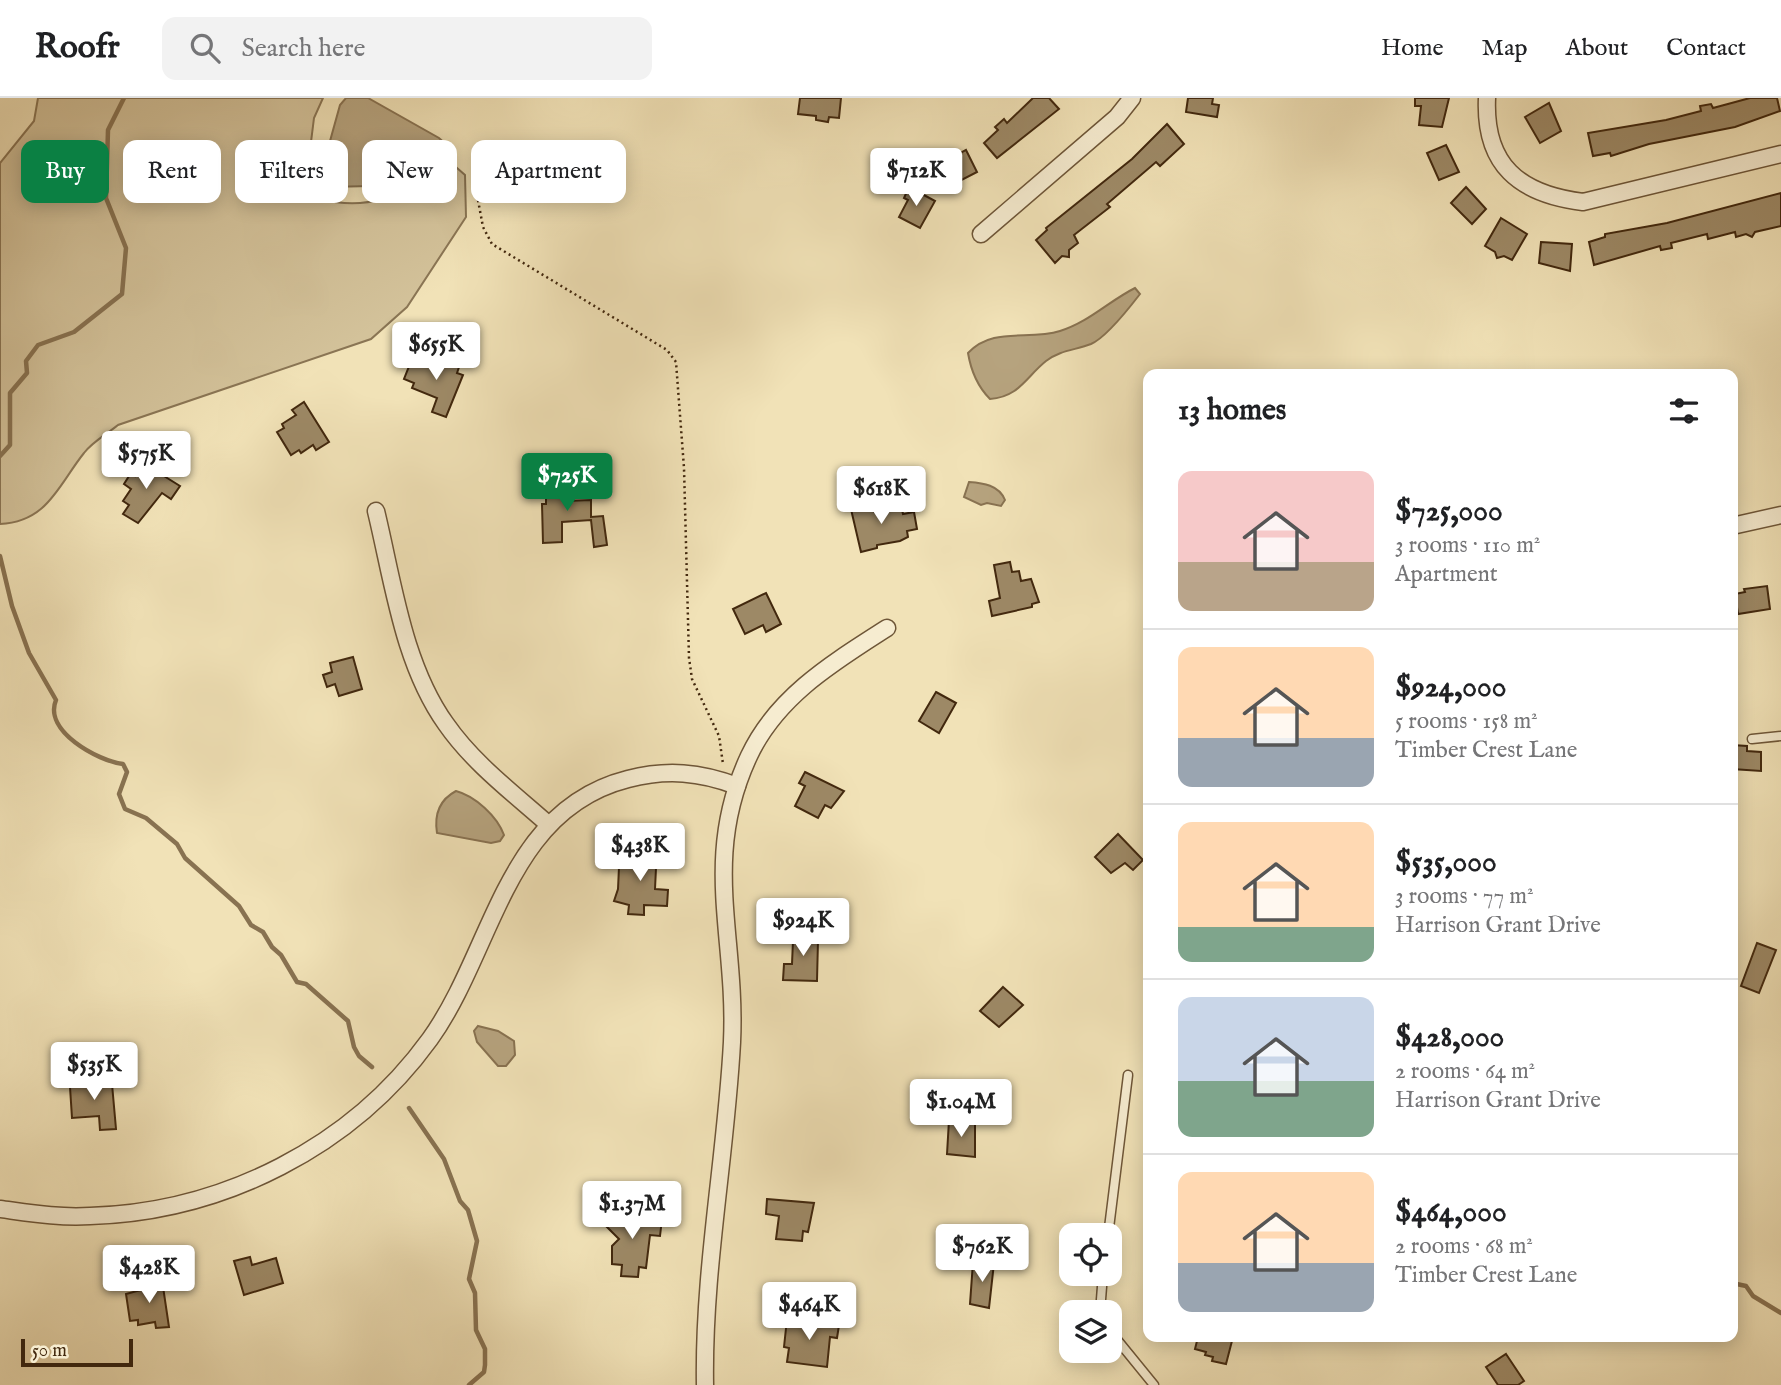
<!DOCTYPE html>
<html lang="en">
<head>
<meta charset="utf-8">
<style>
	:root { --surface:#fff; --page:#f2f2f2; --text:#202124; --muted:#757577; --line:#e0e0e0; --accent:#0b8043 }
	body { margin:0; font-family:"IM FELL English",serif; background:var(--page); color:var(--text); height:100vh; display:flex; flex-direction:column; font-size:26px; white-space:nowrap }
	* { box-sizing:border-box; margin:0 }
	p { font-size:23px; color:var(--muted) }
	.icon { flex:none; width:38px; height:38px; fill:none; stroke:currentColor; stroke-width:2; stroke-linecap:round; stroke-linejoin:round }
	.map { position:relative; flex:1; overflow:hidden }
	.side { position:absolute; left:1143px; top:271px; width:595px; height:973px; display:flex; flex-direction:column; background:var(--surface); border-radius:14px; box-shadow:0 4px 18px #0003 }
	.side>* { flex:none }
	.hud { position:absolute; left:21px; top:42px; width:665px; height:63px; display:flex; gap:14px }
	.buttons { position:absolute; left:1059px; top:1125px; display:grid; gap:14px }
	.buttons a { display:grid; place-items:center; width:63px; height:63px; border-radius:14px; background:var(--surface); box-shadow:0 4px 18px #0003; font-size:35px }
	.scale { position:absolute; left:21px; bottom:18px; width:112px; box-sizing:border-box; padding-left:7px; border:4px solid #42280e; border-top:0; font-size:19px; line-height:24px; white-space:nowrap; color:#42280e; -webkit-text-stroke:5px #f6ecd0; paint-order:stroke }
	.price { position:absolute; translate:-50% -60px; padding:0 16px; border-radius:7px; background:#fff; color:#222; font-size:23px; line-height:46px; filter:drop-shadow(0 2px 4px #0008) }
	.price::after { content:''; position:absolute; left:50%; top:42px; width:21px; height:16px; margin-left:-10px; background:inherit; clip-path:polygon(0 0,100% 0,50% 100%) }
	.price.on { background:var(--accent); color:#fff }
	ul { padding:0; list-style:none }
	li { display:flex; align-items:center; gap:21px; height:175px; padding:0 35px }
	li+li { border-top:2px solid var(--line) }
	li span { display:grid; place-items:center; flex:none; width:196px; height:140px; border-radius:14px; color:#555 }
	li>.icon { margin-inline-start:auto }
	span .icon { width:84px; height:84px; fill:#fffc; stroke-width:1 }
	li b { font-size:30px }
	h2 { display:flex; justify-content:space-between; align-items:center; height:84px; padding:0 35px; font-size:30px }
	.chip { padding:0 24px; border-radius:14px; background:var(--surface); box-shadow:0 4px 18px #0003; font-size:24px; line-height:63px }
	.chip.on { background:var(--accent); color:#fff }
	header { display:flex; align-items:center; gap:42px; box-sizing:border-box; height:98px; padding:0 35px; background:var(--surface); border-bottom:2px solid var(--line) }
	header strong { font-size:33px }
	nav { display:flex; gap:38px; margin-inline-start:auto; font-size:24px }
	.search { width:490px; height:63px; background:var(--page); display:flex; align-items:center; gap:18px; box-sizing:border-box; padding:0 24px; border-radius:14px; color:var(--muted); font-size:26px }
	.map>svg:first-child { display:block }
	.green { fill:#d3c29a; stroke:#8a7554; stroke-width:2 }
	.water { fill:#b6a37e; stroke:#887251; stroke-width:2 }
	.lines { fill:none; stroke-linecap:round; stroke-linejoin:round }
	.stream { stroke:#887251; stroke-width:4.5 }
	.building { fill:#9d8966; stroke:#42280e; stroke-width:2 }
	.lane-casing { stroke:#6e5638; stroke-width:11 }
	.street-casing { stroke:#6e5638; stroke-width:19 }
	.path { stroke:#42280e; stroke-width:2.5; stroke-dasharray:2 3.5; stroke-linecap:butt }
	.lane { stroke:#f6ecd0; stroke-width:8 }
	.street { stroke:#f6ecd0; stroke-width:16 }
</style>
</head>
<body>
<header>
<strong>Roofr</strong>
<div class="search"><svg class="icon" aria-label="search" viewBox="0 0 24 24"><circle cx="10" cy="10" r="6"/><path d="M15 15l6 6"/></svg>Search here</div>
<nav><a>Home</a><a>Map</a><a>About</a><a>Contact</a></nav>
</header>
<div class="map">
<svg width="1781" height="1287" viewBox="0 0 1781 1287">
	<rect width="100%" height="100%" fill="#f1e2b7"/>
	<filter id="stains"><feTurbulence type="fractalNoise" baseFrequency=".00286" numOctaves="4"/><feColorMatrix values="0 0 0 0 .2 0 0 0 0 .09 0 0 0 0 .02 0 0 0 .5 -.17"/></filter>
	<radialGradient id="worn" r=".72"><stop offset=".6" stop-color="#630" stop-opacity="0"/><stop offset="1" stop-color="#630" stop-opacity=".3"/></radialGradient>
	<!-- green -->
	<path class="green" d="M38,0H323L314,20L306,84L319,101C378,115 402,93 449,63L465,77L466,119L407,209L371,241L118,327C107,336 92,344 84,355C59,386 48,424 0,426V65L34,23Z"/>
	<!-- water -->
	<g class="water">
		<path d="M346,0H368L439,40L448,48L449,55L443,62L370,88L329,89L322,72L340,7Z"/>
		<path d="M1135,190L1140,196C1130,209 1105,240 1091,246C1076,252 1060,252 1046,263C1026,279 1019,299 990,301C977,288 971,273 968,255C993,228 1028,243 1060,233C1089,224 1109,203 1135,190Z"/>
		<path d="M969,384C983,385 999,387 1005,402L1001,408L987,405L981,407L964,399Z"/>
		<path d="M456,693C475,698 497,718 504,737L500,743L491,745L437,735C434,716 439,702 456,693Z"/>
		<path d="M478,928L498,933L514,943L515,957L506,968H498L477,944L474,933Z"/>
	</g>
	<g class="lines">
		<!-- stream -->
		<g class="stream">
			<path d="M0,358L10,347V295L27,275L26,263L38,247L74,234L122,196L126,150L106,100L108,32L124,0"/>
			<path d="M0,458L12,508L29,555L56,602C43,633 98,663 123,666L127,674L119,696L125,711L146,720L177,746L185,760L239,808L251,827L263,834L272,849L281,857L297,884L306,886L348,923L354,949L359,958L372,969"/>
			<path d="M409,1010L444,1061L460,1103L468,1112L477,1143L469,1181L475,1195L476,1232L485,1251V1267L484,1274L469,1287"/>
			<path d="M1732,1185L1746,1188L1753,1198L1781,1215"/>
		</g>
	</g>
	<!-- building -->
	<g class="building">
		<path d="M800,0H841L839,20L829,19L828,24L816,22V18L798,16Z"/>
		<path d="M1033,0H1049L1059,11L997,60L984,45L998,32L995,29L1004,21L1007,25Z"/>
		<path d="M1188,0H1213L1212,6L1219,7L1217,19L1186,14Z"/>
		<path d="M1415,0H1449L1442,29L1419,27L1421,8H1415Z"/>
		<path d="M1750,0H1777L1780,13L1735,29L1649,46L1611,58L1610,55L1593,58L1588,35L1666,22L1701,13L1700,8L1711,6L1713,10Z"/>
		<path d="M1549,5L1561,33L1540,45L1525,19Z"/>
		<path d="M1167,26L1184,46L1160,68L1156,64L1107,106L1110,109L1074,137L1078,145L1069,152V159L1062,158L1055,165L1036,142L1047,132L1046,130L1132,61Z"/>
		<path d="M1446,47L1459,74L1439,82L1427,55Z"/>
		<path d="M966,52L977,74L950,88L939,67Z"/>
		<path d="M909,89L935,103L920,130L899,119L908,102L904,100Z"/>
		<path d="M1466,89L1486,111L1472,126L1451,105Z"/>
		<path d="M1781,95V128L1755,134L1752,139L1746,136L1736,139L1735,134L1708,141L1707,136L1671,145L1672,150L1661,152L1660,148L1594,167L1589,144L1605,139V136L1667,125Z"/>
		<path d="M1501,120L1527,136L1512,162L1504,158L1497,160L1495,154L1485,148Z"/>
		<path d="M1541,144L1572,146L1570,173L1539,165Z"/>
		<path d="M435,259L459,269L457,275L463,277L446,319L432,314L437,300L412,290L414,285L404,281L412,261L432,265Z"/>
		<path d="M304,304L329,344L316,352L313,347L301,355L299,352L291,357L277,334L284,330L282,326L296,317L292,312Z"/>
		<path d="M143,365L180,388L171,401L162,395L138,425L123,416L129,407L123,403L131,391L124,386L131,375L135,378Z"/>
		<path d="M567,377V403L591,402V419L603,418L607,447L594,449L591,422L562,424V444L543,445L542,406H546V378Z"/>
		<path d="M861,405L879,417L883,409L901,407L903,416L914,414L917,431L907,433L908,439L900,443L877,447V450L861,454L850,407Z"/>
		<path d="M1010,464L1012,474L1019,473L1021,483L1031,481L1039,504L1032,506V509L992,518L989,503L1000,500L994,467Z"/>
		<path d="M1767,488L1770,511L1738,516L1735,496L1745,494L1744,491Z"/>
		<path d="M766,495L781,526L766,534L763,527L745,536L733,511Z"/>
		<path d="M353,559L362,591L339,598L335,586L327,589L323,577L332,574L330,565Z"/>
		<path d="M936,594L956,605L939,635L919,623Z"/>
		<path d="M1732,647L1747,648V653L1761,654V673L1732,671Z"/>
		<path d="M805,674L844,693L831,710L825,707L818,720L795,708L805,688L799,685Z"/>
		<path d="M1118,736L1143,762L1133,772L1125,765L1111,775L1095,759Z"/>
		<path d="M632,749H649V760H655L656,770L655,791L668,792L667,808L644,807V817L628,816L629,807L614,803L618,791L619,769H625V759L632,760Z"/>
		<path d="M797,831L813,832V842H818L817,883L783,882L784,866H792L793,843H797Z"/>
		<path d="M1757,845L1776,852L1759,895L1741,888Z"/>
		<path d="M1003,889L1023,907L999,929L980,913Z"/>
		<path d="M105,980L106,986H112L116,1031L100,1032L99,1018L72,1020L70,989H80V982Z"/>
		<path d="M949,1022L975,1025V1059L947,1056Z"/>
		<path d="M767,1101L814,1105L808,1134L803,1133L802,1143L776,1141L779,1118L766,1116Z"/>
		<path d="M607,1115L662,1121L660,1138L650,1137L646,1170L639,1169L638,1179L621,1178L622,1167L612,1166V1148L619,1141L606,1128Z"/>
		<path d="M250,1159L252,1167L276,1160L283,1185L244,1197L234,1163Z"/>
		<path d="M973,1164L994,1165L989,1210L970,1206Z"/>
		<path d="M162,1182L169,1229L156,1230L155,1224L138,1227V1222L130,1223L126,1196L148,1190L147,1184Z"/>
		<path d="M787,1221L839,1227L837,1240L830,1239L827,1269L787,1264L789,1250L784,1249Z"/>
		<path d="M1198,1239H1233L1226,1266L1212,1263L1213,1259L1205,1257L1206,1254L1195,1251Z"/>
		<path d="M1506,1256L1524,1283L1518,1287H1498L1486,1269Z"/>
	</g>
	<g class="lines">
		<defs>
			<g id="lane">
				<path d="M1752,641L1781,638"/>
				<path d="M1108,1138L1128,977"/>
				<path d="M1100,1214L1103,1176"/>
				<path d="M1110,1233L1154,1287"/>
			</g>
			<g id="street">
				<path d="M1487,0C1484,67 1519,96 1583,104L1781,56"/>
				<path d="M981,136L1117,19L1132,0"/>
				<path d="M376,413C393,483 403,566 446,626C473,665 513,695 549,727"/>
				<path d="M1732,428L1781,417"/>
				<path d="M0,1111C30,1115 60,1120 90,1118C223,1114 352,1049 430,941C494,852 505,712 628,681C667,671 700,674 737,688"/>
				<path d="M705,1287C703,1172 726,1059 732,944C737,838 701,761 749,658C777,598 834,564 887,530"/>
			</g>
		</defs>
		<!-- lane casing -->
		<use href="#lane" class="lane-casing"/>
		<!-- street casing -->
		<use href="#street" class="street-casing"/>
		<!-- path -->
		<path class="path" d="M475,86L483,129L492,146L667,252L676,264L684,370L689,560L692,581L719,638L723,666"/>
		<!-- lane -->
		<use href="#lane" class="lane"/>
		<!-- street -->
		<use href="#street" class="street"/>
	</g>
	<rect width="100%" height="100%" filter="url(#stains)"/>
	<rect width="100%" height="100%" fill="url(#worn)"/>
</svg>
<div class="buttons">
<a><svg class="icon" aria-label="locate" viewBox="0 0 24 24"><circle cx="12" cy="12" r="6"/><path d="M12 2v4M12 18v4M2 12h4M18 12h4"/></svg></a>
<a><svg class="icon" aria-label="layers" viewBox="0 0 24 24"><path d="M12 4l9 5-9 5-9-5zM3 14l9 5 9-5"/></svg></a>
</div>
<div class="scale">50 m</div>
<b class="price" style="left:916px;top:110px">$712K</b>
<b class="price" style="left:436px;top:284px">$655K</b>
<b class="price" style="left:146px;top:393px">$575K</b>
<b class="price on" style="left:567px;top:415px">$725K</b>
<b class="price" style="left:881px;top:428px">$618K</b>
<b class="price" style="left:640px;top:785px">$438K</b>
<b class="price" style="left:803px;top:860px">$924K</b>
<b class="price" style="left:94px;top:1004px">$535K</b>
<b class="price" style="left:961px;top:1041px">$1.04M</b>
<b class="price" style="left:632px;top:1143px">$1.37M</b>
<b class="price" style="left:982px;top:1186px">$762K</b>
<b class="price" style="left:149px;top:1207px">$428K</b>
<b class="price" style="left:809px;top:1244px">$464K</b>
<div class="hud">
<a class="chip on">Buy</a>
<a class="chip">Rent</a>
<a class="chip">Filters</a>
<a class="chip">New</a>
<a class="chip">Apartment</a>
</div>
<section class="side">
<h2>13 homes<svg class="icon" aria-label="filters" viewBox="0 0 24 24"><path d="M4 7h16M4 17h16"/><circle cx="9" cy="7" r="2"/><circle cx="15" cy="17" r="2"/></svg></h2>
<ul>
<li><span style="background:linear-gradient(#f6c9c9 65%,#b9a48a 0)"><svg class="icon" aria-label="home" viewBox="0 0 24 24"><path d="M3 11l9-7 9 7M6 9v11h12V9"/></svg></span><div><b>$725,000</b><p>3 rooms · 110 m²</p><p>Apartment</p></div></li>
<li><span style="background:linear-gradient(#ffd9b3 65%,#9aa5b1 0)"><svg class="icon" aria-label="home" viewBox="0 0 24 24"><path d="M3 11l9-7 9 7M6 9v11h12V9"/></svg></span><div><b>$924,000</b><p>5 rooms · 158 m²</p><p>Timber Crest Lane</p></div></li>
<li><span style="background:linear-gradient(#ffd9b3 75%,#7fa58c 0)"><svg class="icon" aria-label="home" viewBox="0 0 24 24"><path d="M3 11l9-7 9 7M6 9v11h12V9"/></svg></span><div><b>$535,000</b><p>3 rooms · 77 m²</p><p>Harrison Grant Drive</p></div></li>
<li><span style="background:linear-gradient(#c9d6e8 60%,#7fa58c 0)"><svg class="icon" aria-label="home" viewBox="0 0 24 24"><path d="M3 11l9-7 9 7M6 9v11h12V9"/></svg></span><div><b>$428,000</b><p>2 rooms · 64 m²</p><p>Harrison Grant Drive</p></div></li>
<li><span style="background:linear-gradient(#ffd9b3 65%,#9aa5b1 0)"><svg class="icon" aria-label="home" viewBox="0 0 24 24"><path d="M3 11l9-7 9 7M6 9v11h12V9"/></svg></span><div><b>$464,000</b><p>2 rooms · 68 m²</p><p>Timber Crest Lane</p></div></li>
</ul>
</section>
</div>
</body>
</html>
